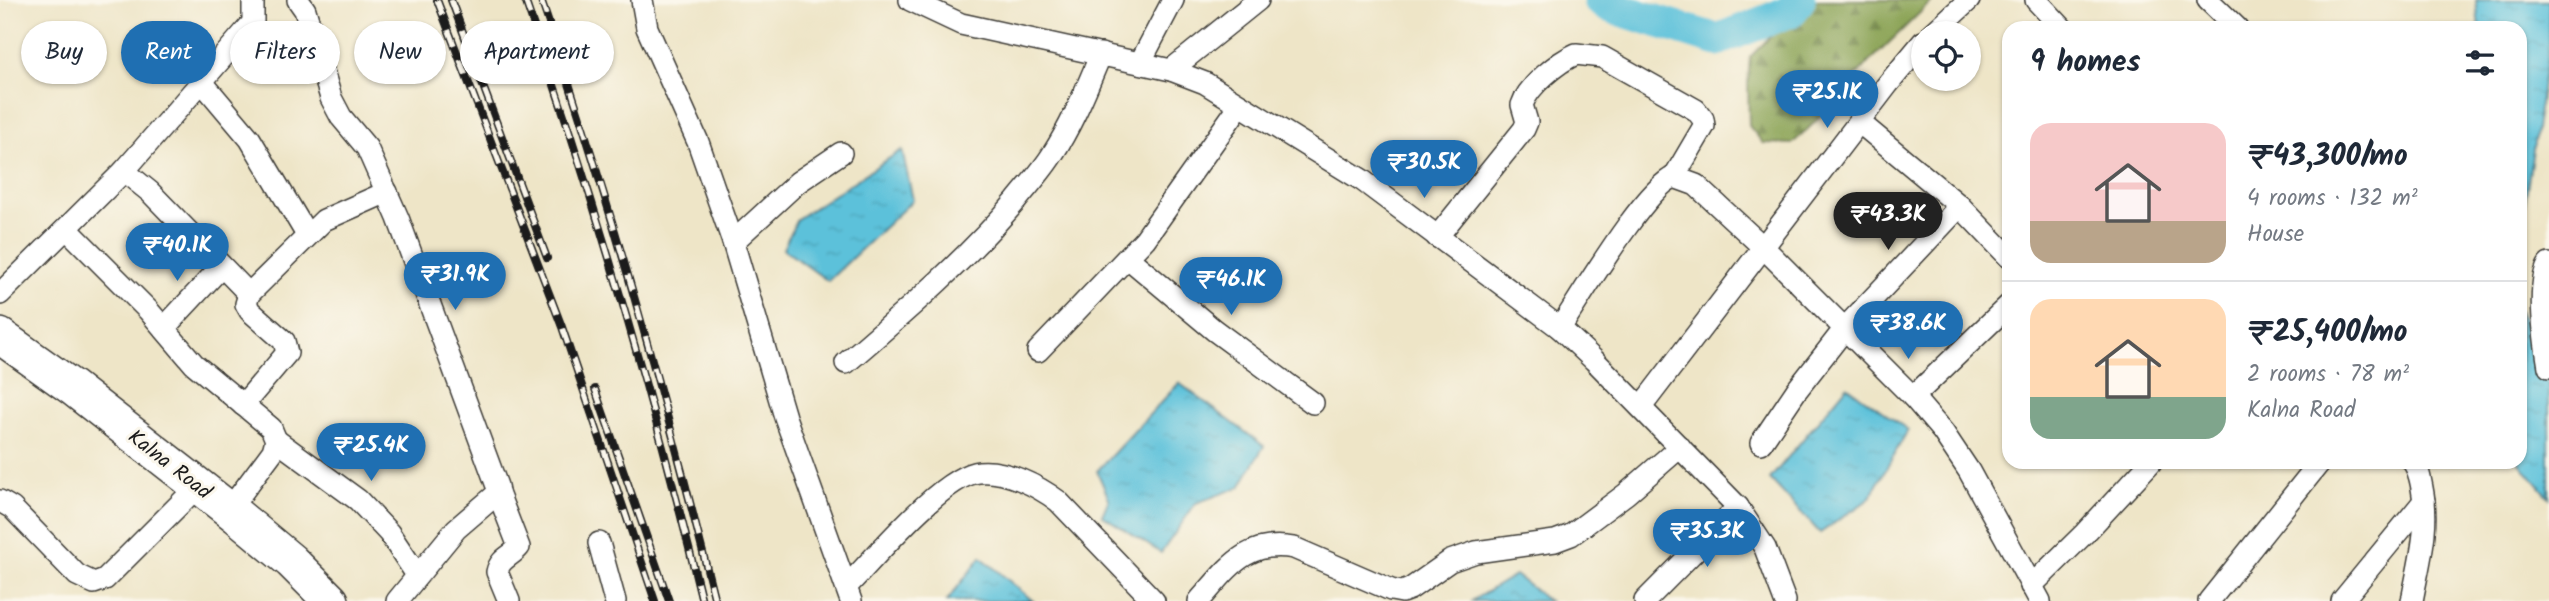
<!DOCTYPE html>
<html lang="en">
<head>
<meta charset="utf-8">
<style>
	:root { --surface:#fff; --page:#f2f2f3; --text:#1f2937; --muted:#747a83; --line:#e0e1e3; --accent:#1f6fb2 }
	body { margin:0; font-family:Kalam,sans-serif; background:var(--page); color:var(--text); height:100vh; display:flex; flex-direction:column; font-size:26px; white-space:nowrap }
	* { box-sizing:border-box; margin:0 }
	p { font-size:23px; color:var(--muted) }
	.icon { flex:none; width:38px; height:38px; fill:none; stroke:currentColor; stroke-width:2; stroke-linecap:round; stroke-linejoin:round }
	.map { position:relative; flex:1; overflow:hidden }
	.side { position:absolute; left:2002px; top:21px; width:525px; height:448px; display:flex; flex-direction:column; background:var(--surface); border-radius:21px; box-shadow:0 2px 5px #0004 }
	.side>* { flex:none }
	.top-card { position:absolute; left:21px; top:21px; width:665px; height:63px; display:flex; gap:14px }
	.fabs { position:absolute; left:1911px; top:21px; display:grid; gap:14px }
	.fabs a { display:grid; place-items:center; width:70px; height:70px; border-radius:50%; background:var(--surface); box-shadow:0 2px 5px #0004; font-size:35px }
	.price { position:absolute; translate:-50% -60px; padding:0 16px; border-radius:24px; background:var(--accent); color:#fff; font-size:23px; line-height:46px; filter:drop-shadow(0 2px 4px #0008) }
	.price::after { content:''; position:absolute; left:50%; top:42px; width:21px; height:16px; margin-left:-10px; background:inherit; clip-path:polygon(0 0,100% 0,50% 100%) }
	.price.current { background:#222; color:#fff }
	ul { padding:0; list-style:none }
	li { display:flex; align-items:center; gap:21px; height:175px; padding:0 28px }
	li+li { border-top:2px solid var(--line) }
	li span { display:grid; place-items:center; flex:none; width:196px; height:140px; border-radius:21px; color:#555 }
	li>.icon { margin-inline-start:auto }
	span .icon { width:84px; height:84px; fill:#fffc; stroke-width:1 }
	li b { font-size:30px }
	h2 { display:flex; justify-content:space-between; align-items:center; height:84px; padding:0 28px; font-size:30px }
	.chip { padding:0 24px; border-radius:32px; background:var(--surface); box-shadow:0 2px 5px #0004; font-size:24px; line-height:63px }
	.chip.current { background:var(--accent); color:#fff }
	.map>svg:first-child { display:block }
	.forest { fill:url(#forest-firs); stroke:#536038; stroke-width:2 }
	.water { fill:url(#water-ripples); stroke:#3c6e7b; stroke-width:2 }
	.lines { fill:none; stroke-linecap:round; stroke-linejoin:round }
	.river { stroke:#5cc1da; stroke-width:33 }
	.street-casing { stroke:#3c3a36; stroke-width:24 }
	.primary-casing { stroke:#3c3a36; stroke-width:38 }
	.street { stroke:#fff; stroke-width:21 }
	.primary { stroke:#fff; stroke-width:35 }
	.rail-casing { stroke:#1c1c1c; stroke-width:8 }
	.rail { stroke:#fbf7ec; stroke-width:5; stroke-dasharray:16; stroke-linecap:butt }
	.labels { text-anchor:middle; stroke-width:6; stroke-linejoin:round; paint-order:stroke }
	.street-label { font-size:21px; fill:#1c1c1c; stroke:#fbf7ec }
</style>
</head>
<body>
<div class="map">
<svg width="2549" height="601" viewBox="0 0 2549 601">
	<defs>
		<pattern id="forest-firs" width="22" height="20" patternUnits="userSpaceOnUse" patternTransform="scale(1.75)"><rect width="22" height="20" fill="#8aa354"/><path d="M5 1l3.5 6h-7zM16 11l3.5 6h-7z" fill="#708445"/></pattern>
		<pattern id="water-ripples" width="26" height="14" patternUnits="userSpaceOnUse" patternTransform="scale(1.75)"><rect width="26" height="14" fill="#5cc1da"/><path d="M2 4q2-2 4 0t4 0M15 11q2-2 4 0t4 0" fill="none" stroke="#4fa5ba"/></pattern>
	</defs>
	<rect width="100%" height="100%" fill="#fbf7ec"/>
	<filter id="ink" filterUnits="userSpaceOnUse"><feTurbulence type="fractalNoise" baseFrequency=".0143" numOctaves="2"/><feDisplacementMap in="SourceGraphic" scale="14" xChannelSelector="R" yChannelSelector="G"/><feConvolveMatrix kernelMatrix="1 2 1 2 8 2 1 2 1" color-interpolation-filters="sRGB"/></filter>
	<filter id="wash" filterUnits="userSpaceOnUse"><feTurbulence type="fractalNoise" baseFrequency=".00686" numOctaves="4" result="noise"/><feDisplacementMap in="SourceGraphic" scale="28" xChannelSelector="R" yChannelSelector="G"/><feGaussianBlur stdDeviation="1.57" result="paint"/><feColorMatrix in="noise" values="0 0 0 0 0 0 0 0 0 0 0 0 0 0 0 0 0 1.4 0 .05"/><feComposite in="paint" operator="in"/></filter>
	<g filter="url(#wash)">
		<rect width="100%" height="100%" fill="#eee5c7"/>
		<!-- forest -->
		<path class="forest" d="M1807,0H1933L1861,70L1817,120L1792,144L1763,143L1749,126L1748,83L1750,57Z"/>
		<!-- water -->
		<g class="water">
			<path d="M2476,0H2549L2548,51L2520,234V28H2479Z"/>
			<path d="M902,150L913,200L828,281L783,249L797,219Z"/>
			<path d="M2520,310L2549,385V497L2519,462Z"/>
			<path d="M1179,383L1264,446L1240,487L1196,503L1161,553L1102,515L1109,499L1097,471Z"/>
			<path d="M1847,386L1908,430L1869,499L1820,533L1770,479Z"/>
			<path d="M981,557L1033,601H947Z"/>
			<path d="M1515,575L1549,601H1472L1473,600Z"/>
		</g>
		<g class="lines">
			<!-- river -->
			<path class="river" d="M1599,0L1608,6L1717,40L1791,11L1799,0"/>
		</g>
	</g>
	<g filter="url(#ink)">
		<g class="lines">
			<defs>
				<g id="street">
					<path d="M298,0L305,10L331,98L341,117L367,148L398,218L497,486L498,493L456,529L397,601"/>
					<path d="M642,0L647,28L698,142L733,242L785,417L851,601"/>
					<path d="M910,0L961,24L1171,70L1205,83L1362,180L1560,328L1594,360L1738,507L1765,548L1785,601"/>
					<path d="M2036,0L2062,28"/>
					<path d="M2208,0L2237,28"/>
					<path d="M1933,33L1969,0"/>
					<path d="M1140,63L1173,0"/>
					<path d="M1171,70L1258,0"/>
					<path d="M202,82L250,139L307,235"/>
					<path d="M1859,122L1960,206L2009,257"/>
					<path d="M124,171L150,192L249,294"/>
					<path d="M67,229L148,310L194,364L271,428L276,440L273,451L229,510"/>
					<path d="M1437,237L1524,129L1527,122L1522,105C1528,86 1558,62 1576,54L1602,57L1696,110L1703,119L1704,126L1674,177"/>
					<path d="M733,242L798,182L841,153"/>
					<path d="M1128,258L1214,330L1313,403"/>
					<path d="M2549,264C2536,283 2545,343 2549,367"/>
					<path d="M0,294L124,171L249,27L253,22V0"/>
					<path d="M164,328L221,267"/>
					<path d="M1560,328C1581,297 1645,188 1674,177L1696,185L1763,247L1913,397L1943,432L1969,471L2040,601"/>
					<path d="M1038,351L1145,239L1240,105"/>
					<path d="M846,363C905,312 965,261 1016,201C1028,186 1042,171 1052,155C1073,123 1086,89 1101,54"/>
					<path d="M1913,397L2009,305"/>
					<path d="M243,405L287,353L284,341L250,311L246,304L249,294L324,220L387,192"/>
					<path d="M1641,407L1888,84L1923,42"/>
					<path d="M276,440L358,500L389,533L417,575"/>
					<path d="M1761,443L1796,391L1846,327L1960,206"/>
					<path d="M498,493L519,547C511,557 500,558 497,572L509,601"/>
					<path d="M0,501L12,508L77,575L94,583L105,579L198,486"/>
					<path d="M599,543L615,601"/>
					<path d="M847,586C874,559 943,475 979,472C1005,469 1038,486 1058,501L1154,601"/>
					<path d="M2031,586L2085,533L2151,462"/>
					<path d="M1199,601C1228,569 1245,539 1294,548L1391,590L1402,592L1410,589L1450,561L1476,552L1555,541L1571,535L1626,494L1680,447"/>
					<path d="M1645,601L1738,507"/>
					<path d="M2209,601L2320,462"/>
					<path d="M2342,601L2424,501"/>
					<path d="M2412,601C2419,562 2430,527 2422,488C2420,478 2419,470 2413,462"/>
				</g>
				<path id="primary" d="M0,336L73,388L237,516L291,561L331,601"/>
			</defs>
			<!-- street casing -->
			<use href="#street" class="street-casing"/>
			<!-- primary casing -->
			<use href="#primary" class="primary-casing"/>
			<!-- street -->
			<use href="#street" class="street"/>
			<!-- primary -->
			<use href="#primary" class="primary"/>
			<defs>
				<g id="rail">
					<path d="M437,0L562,327L655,601"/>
					<path d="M451,0L547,258"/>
					<path d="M525,0C594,197 653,398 702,601"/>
					<path d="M541,0C609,197 665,399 715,601"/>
					<path d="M595,389L669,601"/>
				</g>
			</defs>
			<!-- rail casing -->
			<use href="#rail" class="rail-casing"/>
			<!-- rail -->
			<use href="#rail" class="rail"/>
		</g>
	</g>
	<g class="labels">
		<!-- street labels -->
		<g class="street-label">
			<text transform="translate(170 464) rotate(38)" y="7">Kalna Road</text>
		</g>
	</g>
</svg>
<div class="fabs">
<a><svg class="icon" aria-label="locate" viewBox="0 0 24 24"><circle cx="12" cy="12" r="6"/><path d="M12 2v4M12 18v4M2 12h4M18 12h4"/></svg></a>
</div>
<b class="price" style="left:1827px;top:130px">₹25.1K</b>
<b class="price" style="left:1424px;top:200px">₹30.5K</b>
<b class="price current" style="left:1888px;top:252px">₹43.3K</b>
<b class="price" style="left:177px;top:283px">₹40.1K</b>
<b class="price" style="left:455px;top:312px">₹31.9K</b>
<b class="price" style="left:1231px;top:317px">₹46.1K</b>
<b class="price" style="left:1908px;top:361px">₹38.6K</b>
<b class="price" style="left:371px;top:483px">₹25.4K</b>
<b class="price" style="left:1707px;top:569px">₹35.3K</b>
<div class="top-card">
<a class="chip">Buy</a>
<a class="chip current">Rent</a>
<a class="chip">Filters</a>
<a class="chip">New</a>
<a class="chip">Apartment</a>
</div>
<section class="side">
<h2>9 homes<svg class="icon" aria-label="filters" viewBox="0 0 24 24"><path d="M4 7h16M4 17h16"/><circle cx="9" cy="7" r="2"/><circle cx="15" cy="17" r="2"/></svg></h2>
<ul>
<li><span style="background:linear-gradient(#f6c9c9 70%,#b9a48a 0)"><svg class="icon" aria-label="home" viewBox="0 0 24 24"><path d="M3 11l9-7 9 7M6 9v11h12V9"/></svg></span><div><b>₹43,300/mo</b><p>4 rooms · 132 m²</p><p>House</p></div></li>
<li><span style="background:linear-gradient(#ffd9b3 70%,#7fa58c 0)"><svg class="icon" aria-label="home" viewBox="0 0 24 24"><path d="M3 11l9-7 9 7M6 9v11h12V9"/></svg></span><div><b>₹25,400/mo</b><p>2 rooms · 78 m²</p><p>Kalna Road</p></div></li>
</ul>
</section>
</div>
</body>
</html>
